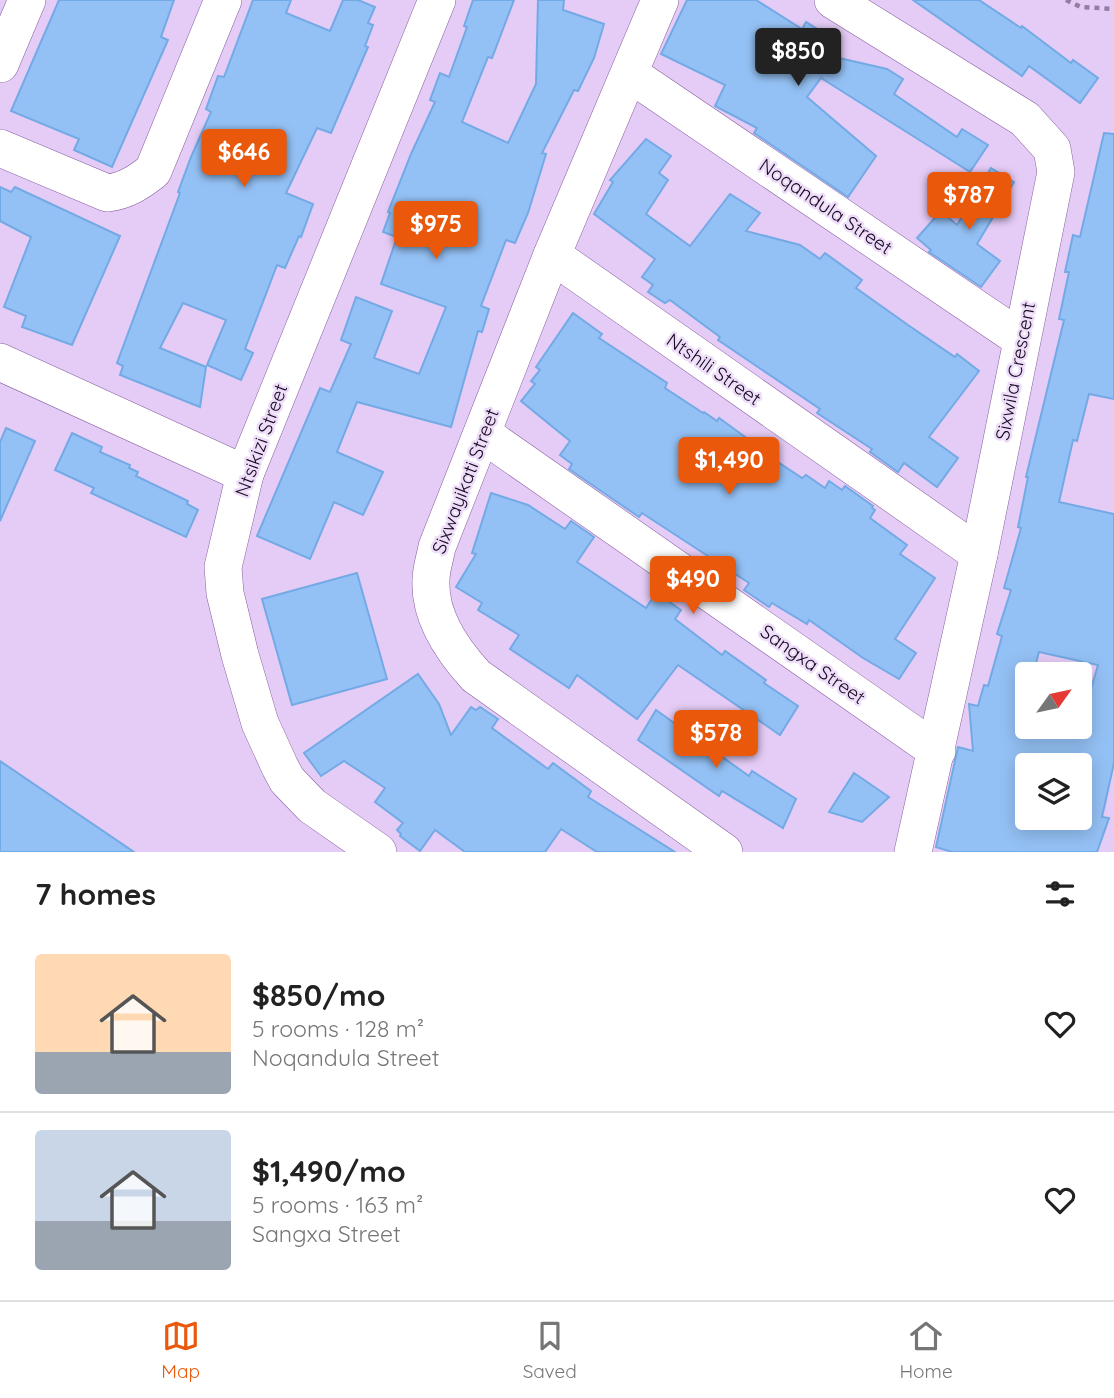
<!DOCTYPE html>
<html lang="en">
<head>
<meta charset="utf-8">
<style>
	:root { --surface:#fff; --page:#f2f2f2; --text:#222; --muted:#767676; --line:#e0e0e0; --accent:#ea580c }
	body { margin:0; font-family:Quicksand,sans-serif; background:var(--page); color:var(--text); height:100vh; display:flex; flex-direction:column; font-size:26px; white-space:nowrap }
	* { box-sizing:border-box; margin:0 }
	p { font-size:23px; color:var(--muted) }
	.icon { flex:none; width:38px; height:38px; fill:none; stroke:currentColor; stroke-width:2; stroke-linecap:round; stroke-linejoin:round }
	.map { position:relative; height:852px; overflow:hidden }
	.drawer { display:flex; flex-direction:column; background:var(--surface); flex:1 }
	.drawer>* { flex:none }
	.needle { width:46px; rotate:57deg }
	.fabs { position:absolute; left:1015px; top:662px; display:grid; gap:14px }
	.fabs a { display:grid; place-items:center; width:77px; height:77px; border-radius:7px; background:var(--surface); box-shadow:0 4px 18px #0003; font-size:35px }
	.price { position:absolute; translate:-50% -60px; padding:0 16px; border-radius:7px; background:var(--accent); color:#fff; font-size:23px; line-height:46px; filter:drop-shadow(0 2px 4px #0008) }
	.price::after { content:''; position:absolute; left:50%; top:42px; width:21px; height:16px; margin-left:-10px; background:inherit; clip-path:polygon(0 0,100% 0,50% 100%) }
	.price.selected { background:#222; color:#fff }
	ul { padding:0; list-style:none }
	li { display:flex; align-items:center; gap:21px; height:175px; padding:0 35px }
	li+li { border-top:2px solid var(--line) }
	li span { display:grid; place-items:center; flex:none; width:196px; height:140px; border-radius:7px; color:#555 }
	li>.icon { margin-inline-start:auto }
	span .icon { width:84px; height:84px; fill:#fffc; stroke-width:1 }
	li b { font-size:30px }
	h2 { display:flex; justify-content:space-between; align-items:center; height:84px; padding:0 35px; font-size:30px }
	.menu { display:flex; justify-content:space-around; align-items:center; height:98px; border-top:2px solid var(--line); background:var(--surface); font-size:19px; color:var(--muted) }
	.menu a { display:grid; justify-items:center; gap:4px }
	.menu .selected { color:var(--accent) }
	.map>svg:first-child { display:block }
	.building { fill:#94c1f5; stroke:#73aae6; stroke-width:2; fill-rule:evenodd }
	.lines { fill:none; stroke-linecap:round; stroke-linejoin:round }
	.minor-casing { stroke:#875f9f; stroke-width:38 }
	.path { stroke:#937ea1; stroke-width:4.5; stroke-dasharray:5 5; stroke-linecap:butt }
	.minor { stroke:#fff; stroke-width:37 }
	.labels { text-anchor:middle; stroke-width:5; stroke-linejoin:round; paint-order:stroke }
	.street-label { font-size:19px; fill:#170820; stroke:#eeddf9 }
</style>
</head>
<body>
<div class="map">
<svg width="1114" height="852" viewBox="0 0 1114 852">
	<rect width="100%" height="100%" fill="#e5ccf6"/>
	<!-- building -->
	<g class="building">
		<path d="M59,0H174L161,37L168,40L112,167L74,150L79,139L11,111Z"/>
		<path d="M253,0H291L286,13L330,31L343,0H358L375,7L368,23L373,25L365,46L368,47L331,133L317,128L286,193L313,204L301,237L299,236L285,268L277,265L245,349L253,353L241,380L207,365L226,320L183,303L160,348L206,367L200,407L120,375L123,366L117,363L180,193L178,192L191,157L211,112L206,109L218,76L224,77Z"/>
		<path d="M473,0H514L492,58L488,57L462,122L508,143L536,84L538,0H564L563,10L604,24L594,58L578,91L574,90L542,153L546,154L528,213L515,243L506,240L481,306L489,309L482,332L478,331L451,427L357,402L337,452L383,472L363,515L334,502L310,559L257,536L320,388L330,392L351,344L341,340L356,297L392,311L374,358L419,374L446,307L381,284L397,237L383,232L390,213L388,212L411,154L435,102L430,100L440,73L449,77L467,27L464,26Z"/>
		<path d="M687,0H756L802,29L806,22L835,40L826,55L887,69L903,79L894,94L957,137L962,129L988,145L970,172L821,78L807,97L876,156L848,197L754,133L757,128L715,106L725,85L661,54Z"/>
		<path d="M913,0H979L1021,28L1022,26L1071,63L1073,60L1098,78L1080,103L1029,66L1022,76Z"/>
		<path d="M1104,133L1114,134V399L1089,394L1077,441L1073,440L1059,502L1114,514V763L1102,817L1109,818L1097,852H952L936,847L958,747L973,751L969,704L978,706L984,685L988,686L1002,636L997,634L1011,590L1004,588L1021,528L1018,527L1028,477H1026L1064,320L1059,319L1069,272H1065L1073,235L1080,237ZM1039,652L1098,665L1080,726H1027V674H1033ZM1027,765H1080V817H1027Z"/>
		<path d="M646,139L671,156L659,173L668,180L646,214L690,246L730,194L760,213L746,231L800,245L820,259L825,253L862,280L856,288L908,325L955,357L957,354L979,371L929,437L958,458L937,487L904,463L898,472L870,452L872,449L817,413L820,409L718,340L720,337L670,300L665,303L648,292L653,285L642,277L655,259L594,214L613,182L610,180Z"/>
		<path d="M991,168L1014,182L977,244L1000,261L981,287L929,252L931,250L917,238L941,211L957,225Z"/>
		<path d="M0,187L11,192L15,187L120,236L72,345L22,327L26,316L4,307L31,237L0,221Z"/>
		<path d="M573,313L602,334L599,338L667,383L665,388L703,413L704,412L717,421L719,418L748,439L746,441L802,478L806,475L825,488L829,481L842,490L845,486L873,506L872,508L875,510L870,518L907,545L900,554L935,578L895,639L916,653L899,679L863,658L809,620L807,624L772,603L769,607L744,590L749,583L642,513L639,517L569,469L572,464L560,455L570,441L521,401L535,384L531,381L540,370L536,367Z"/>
		<path d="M6,428L35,441L0,521V442Z"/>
		<path d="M72,433L102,447L100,452L130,465L129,468L138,472L136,476L188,501L187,504L198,510L186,537L91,493L94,488L55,470Z"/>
		<path d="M491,493L528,505L565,529L571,521L594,537L577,562L646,608L656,593L681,610L675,619L722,655L725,651L766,680L764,683L798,706L780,735L678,665L637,719L577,675L569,688L510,649L519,635L478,610L482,603L456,587L476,554L472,553Z"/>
		<path d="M357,573L387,679L292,705L262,599Z"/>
		<path d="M418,674L439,704L451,735L471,707L476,710L480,707L498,719L492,728L548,769L553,763L591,791L588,797L675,852H597L561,829L545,852H465L435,830L420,851L400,836L401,834L397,830L403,823L375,802L385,788L344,761L321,776L304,753Z"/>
		<path d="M656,710L749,776L752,771L796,799L783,828L722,791L719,796L638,740Z"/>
		<path d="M0,761L134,852H0Z"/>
		<path d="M854,773L889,797L862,822L829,812Z"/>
	</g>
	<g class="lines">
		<defs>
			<g id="minor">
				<path d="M660,0L552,255L437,547C435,558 431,569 431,580C429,617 452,650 476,676L724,852"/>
				<path d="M833,0L1025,119L1052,149L1056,172L979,554L913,852"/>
				<path d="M0,64L27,0"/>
				<path d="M630,74L1021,339"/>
				<path d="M0,148L107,193C126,191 139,182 153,171L223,0"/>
				<path d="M552,255L979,554"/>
				<path d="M0,362L245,474"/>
				<path d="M483,434L937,751"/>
				<path d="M378,852L312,806L287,780L280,767L260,723L240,655L225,593L223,567L245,474L437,0"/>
			</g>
		</defs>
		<!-- minor casing -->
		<use href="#minor" class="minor-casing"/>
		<!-- path -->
		<path class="path" d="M1066,0L1081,7L1114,9"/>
		<!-- minor -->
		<use href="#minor" class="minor"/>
	</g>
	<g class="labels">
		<!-- street labels -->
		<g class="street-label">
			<text transform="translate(826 206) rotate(34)" y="7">Noqandula Street</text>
			<text transform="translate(714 369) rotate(35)" y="7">Ntshili Street</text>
			<text transform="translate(1015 371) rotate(-79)" y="7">Sixwila Crescent</text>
			<text transform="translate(261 440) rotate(-70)" y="7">Ntsikizi Street</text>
			<text transform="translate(465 481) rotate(-69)" y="7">Sixwayikati Street</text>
			<text transform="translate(813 664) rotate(35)" y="7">Sangxa Street</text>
		</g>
	</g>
</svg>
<div class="fabs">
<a><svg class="needle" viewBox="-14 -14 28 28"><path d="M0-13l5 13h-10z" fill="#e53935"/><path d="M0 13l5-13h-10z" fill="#767676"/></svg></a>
<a><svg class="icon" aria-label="layers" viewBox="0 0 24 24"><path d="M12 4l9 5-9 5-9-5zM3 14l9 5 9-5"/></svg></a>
</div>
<b class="price selected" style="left:798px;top:88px">$850</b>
<b class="price" style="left:244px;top:189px">$646</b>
<b class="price" style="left:969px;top:232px">$787</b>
<b class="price" style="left:436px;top:261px">$975</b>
<b class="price" style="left:729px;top:497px">$1,490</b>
<b class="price" style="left:693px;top:616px">$490</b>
<b class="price" style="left:716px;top:770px">$578</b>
</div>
<section class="drawer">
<h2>7 homes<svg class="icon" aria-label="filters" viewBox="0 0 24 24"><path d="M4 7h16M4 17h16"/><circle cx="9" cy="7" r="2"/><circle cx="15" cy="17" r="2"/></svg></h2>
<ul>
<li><span style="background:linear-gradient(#ffd9b3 70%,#9aa5b1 0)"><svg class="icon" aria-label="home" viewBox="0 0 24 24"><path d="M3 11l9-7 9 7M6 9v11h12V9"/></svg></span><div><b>$850/mo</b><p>5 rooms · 128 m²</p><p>Noqandula Street</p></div><svg class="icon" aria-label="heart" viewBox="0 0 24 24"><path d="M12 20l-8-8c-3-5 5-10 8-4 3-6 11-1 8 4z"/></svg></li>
<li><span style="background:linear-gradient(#c9d6e8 65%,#9aa5b1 0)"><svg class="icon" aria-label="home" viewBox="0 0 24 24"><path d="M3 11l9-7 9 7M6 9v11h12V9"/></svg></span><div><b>$1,490/mo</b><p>5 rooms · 163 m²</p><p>Sangxa Street</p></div><svg class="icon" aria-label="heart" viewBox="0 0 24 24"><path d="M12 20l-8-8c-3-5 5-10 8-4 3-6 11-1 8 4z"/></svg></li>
</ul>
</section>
<nav class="menu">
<a class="selected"><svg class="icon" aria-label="map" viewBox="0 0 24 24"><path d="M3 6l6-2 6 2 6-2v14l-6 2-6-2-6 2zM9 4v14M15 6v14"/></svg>Map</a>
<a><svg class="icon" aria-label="saved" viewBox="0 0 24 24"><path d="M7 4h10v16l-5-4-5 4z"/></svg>Saved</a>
<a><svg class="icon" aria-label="home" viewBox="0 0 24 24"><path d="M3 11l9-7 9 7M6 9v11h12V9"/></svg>Home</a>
</nav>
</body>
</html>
